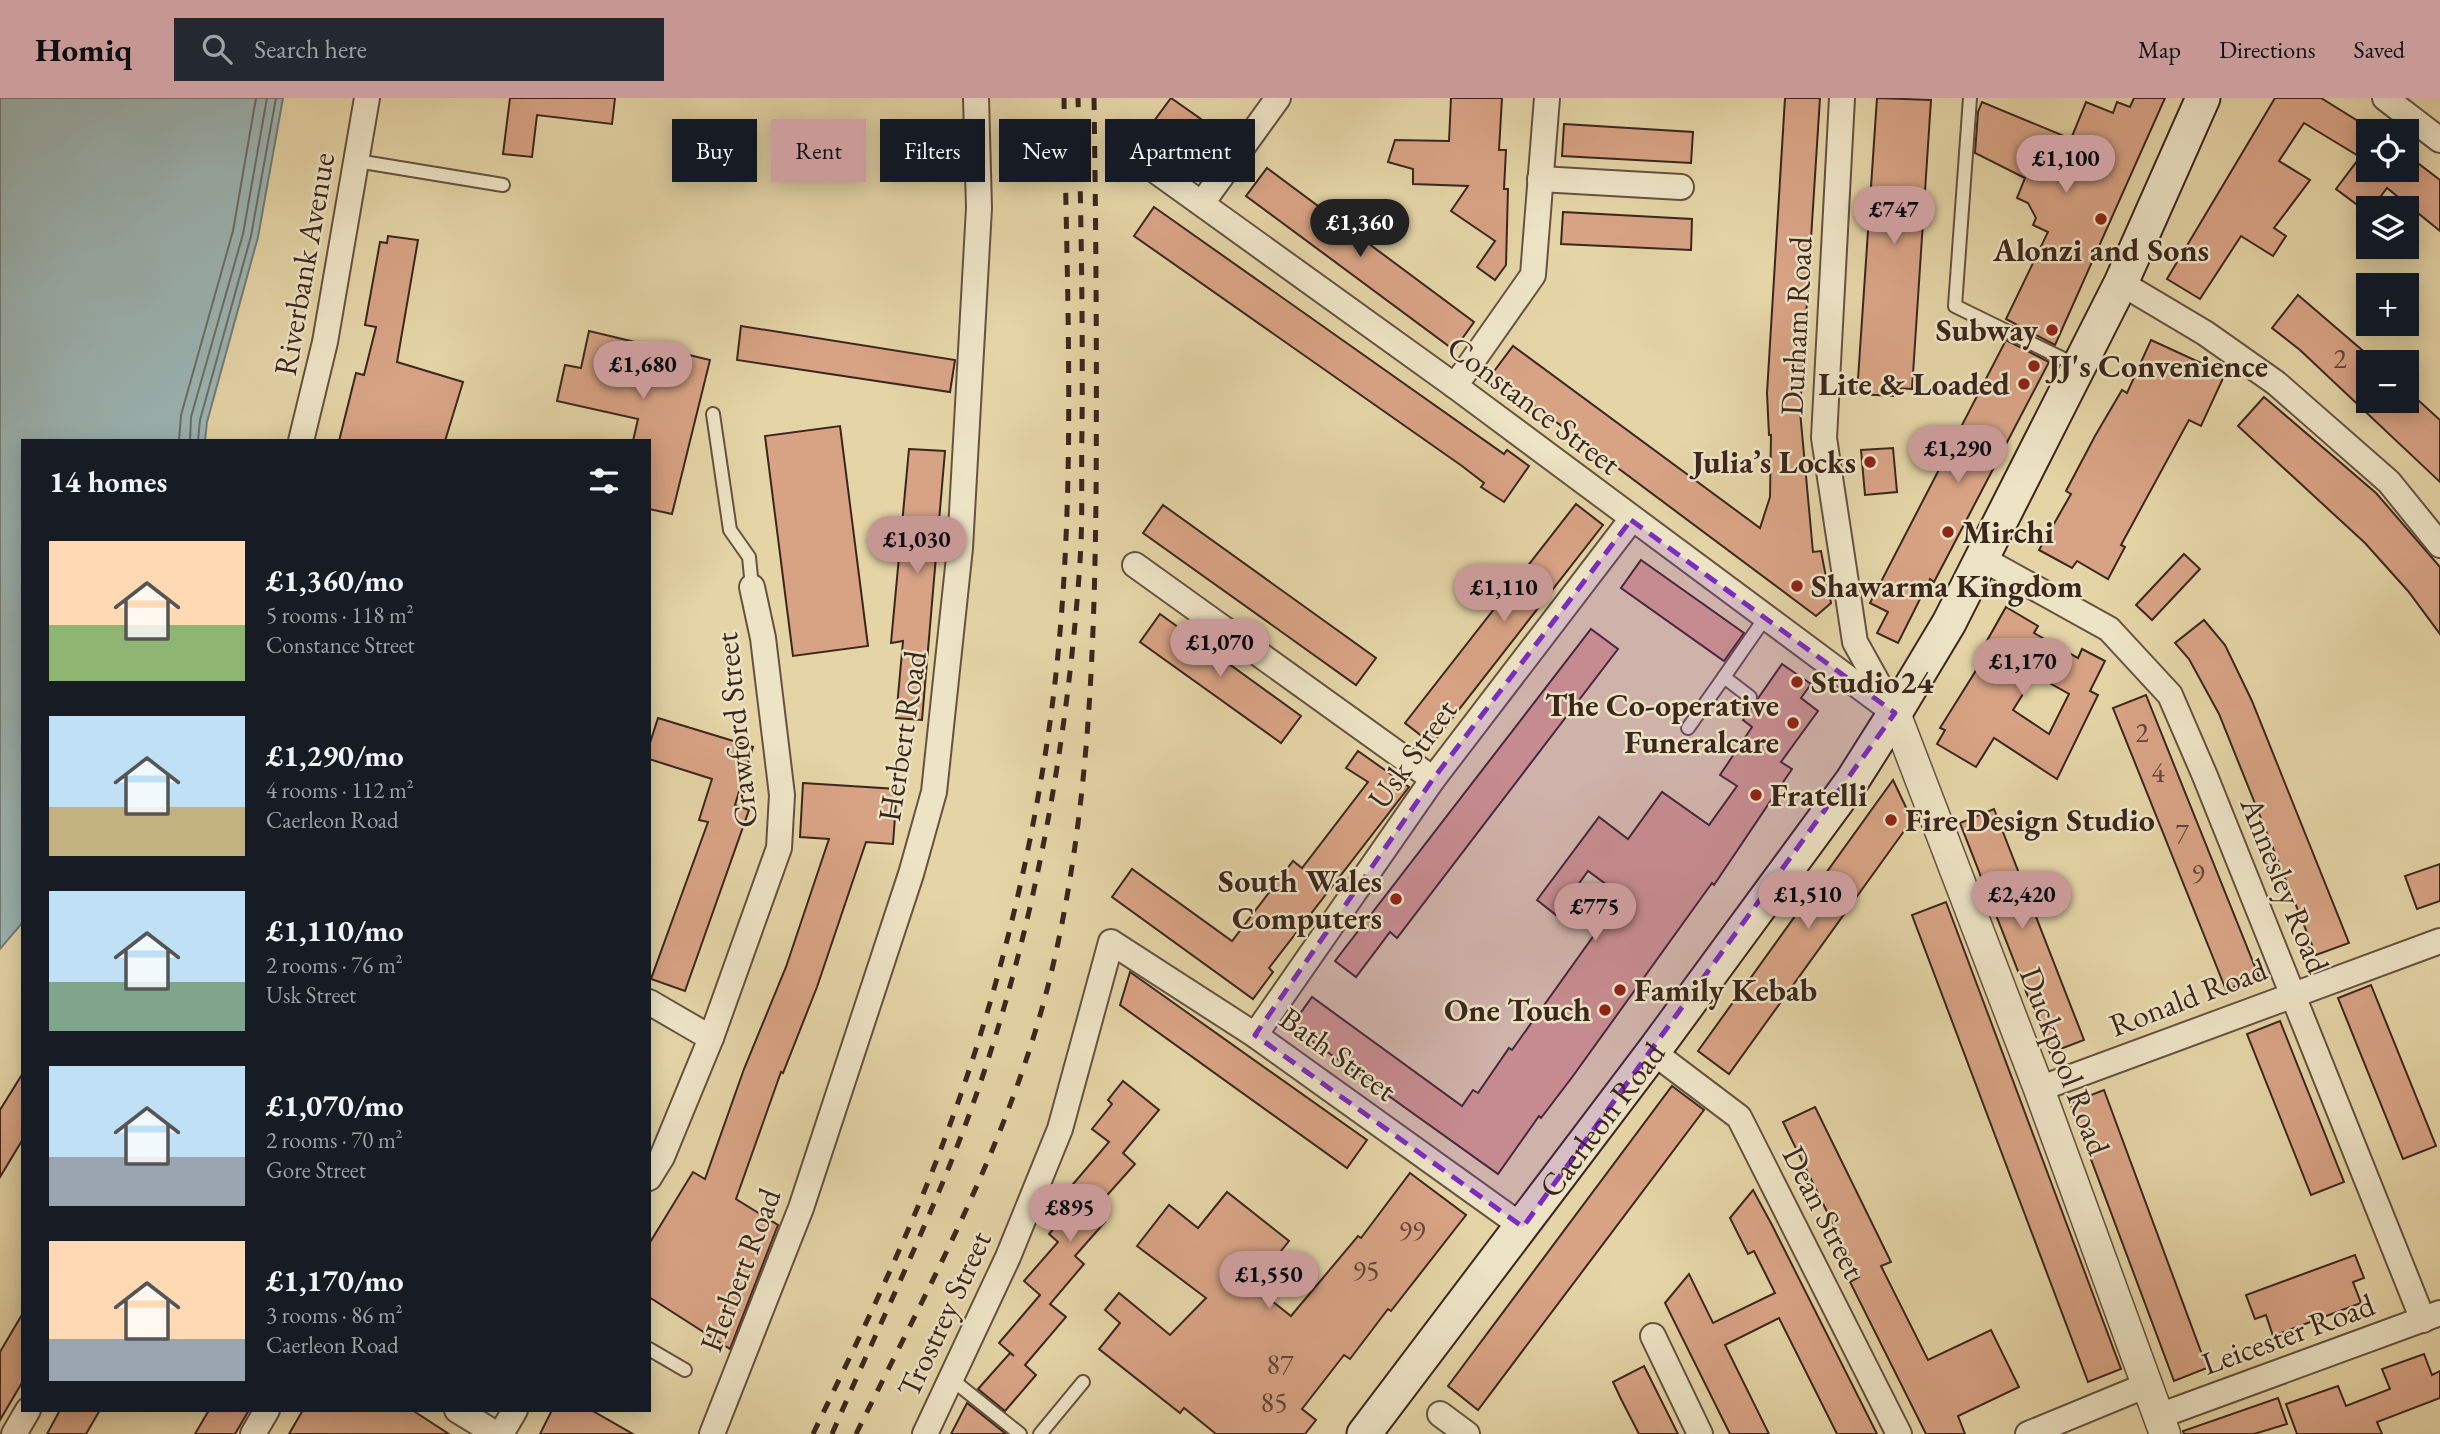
<!DOCTYPE html>
<html lang="en">
<head>
<meta charset="utf-8">
<style>
	:root { --surface:#171b24; --page:#242831; --text:#f1f3f6; --muted:#9ea1a6; --accent:#c59692 }
	body { margin:0; font-family:"EB Garamond",serif; background:var(--page); color:var(--text); height:100vh; display:flex; flex-direction:column; font-size:26px; white-space:nowrap }
	* { box-sizing:border-box; margin:0 }
	p { font-size:23px; color:var(--muted) }
	.icon { flex:none; width:38px; height:38px; fill:none; stroke:currentColor; stroke-width:2; stroke-linecap:round; stroke-linejoin:round }
	.map { position:relative; flex:1; overflow:hidden }
	.sheet { position:absolute; left:21px; top:341px; width:630px; height:973px; display:flex; flex-direction:column; background:var(--surface); border-radius:0px; box-shadow:0 4px 18px #0003 }
	.sheet>* { flex:none }
	.guide { position:absolute; left:672px; top:21px; width:665px; height:63px; display:flex; gap:14px }
	.controls { position:absolute; left:2356px; top:21px; display:grid; gap:14px }
	.controls a { display:grid; place-items:center; width:63px; height:63px; border-radius:0px; background:var(--surface); box-shadow:0 4px 18px #0003; font-size:35px }
	.price { position:absolute; translate:-50% -60px; padding:0 16px; border-radius:24px; background:var(--accent); color:#111; font-size:23px; line-height:46px; filter:drop-shadow(0 2px 4px #0008) }
	.price::after { content:''; position:absolute; left:50%; top:42px; width:21px; height:16px; margin-left:-10px; background:inherit; clip-path:polygon(0 0,100% 0,50% 100%) }
	.price.selected { background:#222; color:#fff }
	ul { padding:0; list-style:none }
	li { display:flex; align-items:center; gap:21px; height:175px; padding:0 28px }
	li span { display:grid; place-items:center; flex:none; width:196px; height:140px; border-radius:0px; color:#555 }
	li>.icon { margin-inline-start:auto }
	span .icon { width:84px; height:84px; fill:#fffc; stroke-width:1 }
	li b { font-size:30px }
	h2 { display:flex; justify-content:space-between; align-items:center; height:84px; padding:0 28px; font-size:30px }
	.tag { padding:0 24px; border-radius:0px; background:var(--surface); box-shadow:0 4px 18px #0003; font-size:24px; line-height:63px }
	.tag.selected { background:var(--accent); color:#111 }
	header { display:flex; align-items:center; gap:42px; box-sizing:border-box; height:98px; padding:0 35px; background:var(--accent); color:#111 }
	header strong { font-size:33px }
	nav { display:flex; gap:38px; margin-inline-start:auto; font-size:24px }
	.search { width:490px; height:63px; background:var(--page); display:flex; align-items:center; gap:18px; box-sizing:border-box; padding:0 24px; border-radius:0px; color:var(--muted); font-size:26px }
	.map>svg:first-child { display:block }
	.water { fill:#9cb5b4; stroke:#757c78; stroke-width:2 }
	.lines { fill:none; stroke-linecap:round; stroke-linejoin:round }
	.shore { stroke:#6c6e69; stroke-width:2 }
	.building { fill:#d8a385; stroke:#3b261e; stroke-width:2; fill-rule:evenodd }
	.service-casing { stroke:#655240; stroke-width:16 }
	.minor-casing { stroke:#655240; stroke-width:28 }
	.tertiary-casing { stroke:#655240; stroke-width:33 }
	.secondary-casing { stroke:#3b261e; stroke-width:37 }
	.service { stroke:#ede3c5; stroke-width:12 }
	.minor { stroke:#ede3c5; stroke-width:24 }
	.tertiary { stroke:#ede3c5; stroke-width:30 }
	.secondary { stroke:#ede3c5; stroke-width:33 }
	.rail { stroke:#3b261e; stroke-width:5; stroke-dasharray:12 12; stroke-linecap:butt }
	.marked { fill:#7b2cbf; fill-opacity:0.2; stroke:#7b2cbf; stroke-width:5; stroke-dasharray:14 9; stroke-linejoin:round }
	.poi-dot { fill:#8f2418; stroke:#ede3c5; stroke-width:2.5 }
	.labels { text-anchor:middle; stroke-width:5; stroke-linejoin:round; paint-order:stroke }
	.number-label { font-size:28px; fill:#624538 }
	.poi-label { font-size:32px; font-weight:bold; fill:#3b261e; stroke:#ede3c5; text-anchor:start }
	.street-label { font-size:32px; fill:#3b261e; stroke:#ede3c5 }
</style>
</head>
<body>
<header>
<strong>Homiq</strong>
<div class="search"><svg class="icon" aria-label="search" viewBox="0 0 24 24"><circle cx="10" cy="10" r="6"/><path d="M15 15l6 6"/></svg>Search here</div>
<nav><a>Map</a><a>Directions</a><a>Saved</a></nav>
</header>
<div class="map">
<svg width="2440" height="1336" viewBox="0 0 2440 1336">
	<rect width="100%" height="100%" fill="#e4d4a6"/>
	<filter id="stains"><feTurbulence type="fractalNoise" baseFrequency=".00286" numOctaves="4"/><feColorMatrix values="0 0 0 0 .2 0 0 0 0 .09 0 0 0 0 .02 0 0 0 .5 -.17"/></filter>
	<radialGradient id="worn" r=".72"><stop offset=".6" stop-color="#630" stop-opacity="0"/><stop offset="1" stop-color="#630" stop-opacity=".3"/></radialGradient>
	<!-- water -->
	<path class="water" d="M0,0H283L258,139L207,324L205,343H23V824L0,851Z"/>
	<g class="lines">
		<!-- shore -->
		<g class="shore">
			<path d="M179,343L181,317L233,133L256,0"/>
			<path d="M190,343L191,319L243,136L267,0"/>
			<path d="M198,343L200,322L251,138L276,0"/>
		</g>
	</g>
	<!-- building -->
	<g class="building">
		<path d="M510,0H615L612,26L537,17L532,59L503,56Z"/>
		<path d="M1171,0L1208,26L1187,53L1151,27Z"/>
		<path d="M1451,0H1502L1499,52H1506L1504,91H1508L1506,167L1495,182L1477,169L1495,143L1451,113L1468,88L1413,86V71L1388,64L1395,42L1449,43Z"/>
		<path d="M1785,0H1820L1800,313L1813,454L1821,453L1831,505L1816,518L1492,276L1513,248L1760,430L1770,399L1771,337H1769L1767,295Z"/>
		<path d="M1877,0L1931,2L1912,291L1894,290L1893,298L1857,296Z"/>
		<path d="M2134,0H2165L2055,247L2006,221L2048,134L2033,127L2036,120L2028,105L2017,100L2025,80L1975,55L1978,14L1982,4L2071,41L2086,4L2113,15L2117,4L2130,9Z"/>
		<path d="M2275,0H2321L2374,33H2368V72H2406V56L2440,82V133L2387,90L2372,110H2368V115L2336,91L2360,59L2304,25L2279,63L2310,82L2274,130L2286,138L2273,158L2241,138L2200,201L2167,181Z"/>
		<path d="M1564,26L1693,34L1691,65L1562,58Z"/>
		<path d="M1267,70L1474,224L1454,252L1246,98Z"/>
		<path d="M1154,109L1504,356L1507,352L1529,368L1504,404L1481,389L1484,385L1462,368L1134,138Z"/>
		<path d="M1563,114L1692,121L1691,152L1561,146Z"/>
		<path d="M388,138L418,142L397,264L463,284L445,343H339L356,275L364,277L376,229L365,227L380,144L387,145Z"/>
		<path d="M2298,197L2376,264H2368V303H2406V291L2440,322V384L2300,252L2272,230Z"/>
		<path d="M741,228L955,262L950,294L737,262Z"/>
		<path d="M589,233L710,262L672,416L649,411V343H633L638,321L557,303L565,267L581,270Z"/>
		<path d="M2006,242L2049,264L1934,484L1930,481L1898,545L1877,535L1888,514L1870,505Z"/>
		<path d="M2151,242L2225,276L2201,328L2189,322L2121,447L2125,449L2108,481L2077,463L2072,470L2039,452L2071,396L2066,393L2095,338L2122,292L2127,295Z"/>
		<path d="M2264,299L2376,395L2440,469V536L2408,493L2365,445L2238,328Z"/>
		<path d="M840,328L868,548L793,558L765,338Z"/>
		<path d="M1893,350L1897,394L1865,397L1861,352Z"/>
		<path d="M909,351L945,353L922,622L896,620L903,543L891,545Z"/>
		<path d="M1576,406L1603,427L1432,646L1405,625Z"/>
		<path d="M1163,407L1376,560L1356,587L1143,435Z"/>
		<path d="M2184,456L2200,471L2152,522L2136,507Z"/>
		<path d="M1641,462L1744,535L1724,563L1621,490Z"/>
		<path d="M2006,509L2038,528L2034,535L2078,560L2082,551L2105,563L2090,593L2098,597L2057,681L1994,640L1976,669L1937,646L1945,632L1940,630L1985,558L1980,555ZM2035,577L2069,596L2049,636L2013,612Z"/>
		<path d="M1160,516L1301,618L1281,645L1140,544Z"/>
		<path d="M2204,522L2225,547L2252,603L2349,845L2316,857L2219,616L2189,561L2175,545Z"/>
		<path d="M1591,531L1618,551L1397,840L1390,834L1356,879L1335,863Z"/>
		<path d="M1782,566L1811,586L1801,600L1818,613L1781,664L1792,671L1714,787L1712,785L1573,978L1541,1020L1539,1018L1498,1076L1291,928L1312,899L1462,1008L1473,992L1478,995L1509,950L1512,952L1622,798L1588,773L1556,817L1537,802L1599,719L1628,741L1662,694L1709,727L1737,688L1720,677L1752,629L1743,622Z"/>
		<path d="M2146,597L2259,879L2226,892L2113,610Z"/>
		<path d="M658,620L753,649L735,707L749,712L685,893L651,881L708,724L699,722L712,681L649,661V648Z"/>
		<path d="M1358,653L1409,689L1269,870L1273,874L1253,901L1112,799L1132,771L1232,843L1293,763L1302,770L1368,684L1346,670Z"/>
		<path d="M1893,682L1912,722L1729,976L1698,953Z"/>
		<path d="M803,685L897,691L893,746L866,744L817,889L783,975L781,974L736,1101L778,1127L730,1251L649,1199V1146L693,1074L705,1081L744,971L786,869L829,741L800,739Z"/>
		<path d="M1994,711L2084,942L2050,955L1960,725Z"/>
		<path d="M2440,766V803L2417,811L2405,778Z"/>
		<path d="M1946,804L2121,1271L2088,1284L1912,817Z"/>
		<path d="M1130,874L1367,1042L1347,1070L1120,907Z"/>
		<path d="M2371,887L2436,1048L2403,1061L2338,900Z"/>
		<path d="M2280,923L2344,1084L2311,1097L2247,936Z"/>
		<path d="M23,975V1041L0,1079V1012Z"/>
		<path d="M1123,983L1159,1012L1123,1055L1135,1066L1092,1114L1105,1124L1075,1158L1084,1166L1050,1206L1066,1219L1025,1267L1036,1277L1005,1313L978,1291L1010,1255L1014,1258L999,1245L1040,1197L1024,1183L1058,1144L1049,1136L1078,1102L1085,1108L1068,1092L1109,1044L1092,1031L1112,1006L1108,1002Z"/>
		<path d="M1672,988L1704,1012L1478,1312L1448,1288Z"/>
		<path d="M2104,992L2207,1270L2174,1283L2070,1005Z"/>
		<path d="M1815,1009L1891,1164L1881,1168L1928,1262L1991,1232L2019,1289L1958,1318L1965,1336H1926L1850,1184L1859,1179L1783,1024Z"/>
		<path d="M1410,1075L1466,1117L1391,1213L1388,1211L1350,1261L1344,1257L1302,1311L1316,1322L1305,1336H1216L1184,1310L1180,1315L1099,1251L1120,1225L1105,1212L1119,1195L1170,1237L1206,1200L1137,1148L1169,1107L1198,1130L1227,1094L1289,1143L1253,1188L1291,1218L1358,1138L1361,1140Z"/>
		<path d="M1753,1092L1772,1127L1877,1336H1837L1779,1220L1725,1247L1769,1336H1730L1665,1205L1689,1176L1713,1225L1775,1195L1754,1153L1748,1156L1730,1120Z"/>
		<path d="M2355,1157L2364,1180L2353,1184L2361,1205L2273,1238L2266,1217L2255,1221L2246,1197Z"/>
		<path d="M23,1215V1283L0,1322V1254Z"/>
		<path d="M2424,1256L2432,1277L2440,1273V1300L2377,1324L2382,1336H2297L2286,1306L2338,1288L2346,1308L2390,1291L2382,1271Z"/>
		<path d="M1644,1268L1678,1336H1639L1621,1301L1613,1284Z"/>
		<path d="M2278,1300L2287,1326L2254,1336H2184L2183,1333Z"/>
		<path d="M967,1305L1006,1336H951Z"/>
		<path d="M60,1312H100L86,1336H47Z"/>
		<path d="M209,1312H249L235,1336H195Z"/>
		<path d="M303,1312H412L449,1336H289Z"/>
		<path d="M552,1312H591L633,1336H540Z"/>
	</g>
	<g class="lines">
		<defs>
			<g id="service">
				<path d="M1970,0L1955,208L2078,268"/>
				<path d="M357,63L503,87"/>
				<path d="M713,316L730,432L749,459L752,489"/>
				<path d="M1750,599L1724,579L1765,520"/>
				<path d="M1688,630L1724,579"/>
				<path d="M649,1251L685,1272"/>
				<path d="M950,1280L1020,1336"/>
				<path d="M1040,1336L1083,1284"/>
			</g>
			<g id="minor">
				<path d="M1842,0L1824,340L1855,544L1890,607"/>
				<path d="M2385,0L2440,42"/>
				<path d="M1131,55L1455,288L1895,615"/>
				<path d="M1540,81L1681,89"/>
				<path d="M1202,105L1278,0"/>
				<path d="M2121,185L2205,235L2276,285L2389,384L2440,447"/>
				<path d="M1455,288L1533,177L1547,0"/>
				<path d="M301,343L325,244L367,0"/>
				<path d="M1981,460L2109,531L2170,597L2205,678L2423,1222"/>
				<path d="M1135,467L1433,681"/>
				<path d="M649,904L711,940"/>
				<path d="M1255,937L1433,681L1631,422"/>
				<path d="M1653,954L1739,1019L1899,1336"/>
				<path d="M2039,991L2440,843"/>
				<path d="M649,1080L662,1059L711,940L779,750L782,697L763,540L752,489"/>
				<path d="M1653,1238L1700,1336"/>
				<path d="M457,1312L496,1336"/>
				<path d="M1440,1316L1467,1336"/>
				<path d="M2159,1318L2440,1215"/>
				<path d="M14,1336L28,1312"/>
				<path d="M253,1336L267,1312"/>
				<path d="M501,1336L515,1312"/>
				<path d="M712,1336L801,1110L911,776L934,694L960,450L979,110L976,0"/>
				<path d="M925,1336L1008,1159L1060,1031L1111,844L1255,937L1523,1129"/>
				<path d="M2028,1336L2147,1287"/>
			</g>
			<path id="tertiary" d="M1895,615L2039,991L2165,1336"/>
			<g id="secondary">
				<path id="s1" d="M1364,1336L1653,954L1852,683L1895,615L1949,525L2121,185L2203,0"/>
			</g>
		</defs>
		<!-- service casing -->
		<use href="#service" class="service-casing"/>
		<!-- minor casing -->
		<use href="#minor" class="minor-casing"/>
		<!-- tertiary casing -->
		<use href="#tertiary" class="tertiary-casing"/>
		<!-- secondary casing -->
		<use href="#secondary" class="secondary-casing"/>
		<!-- service -->
		<use href="#service" class="service"/>
		<!-- minor -->
		<use href="#minor" class="minor"/>
		<!-- tertiary -->
		<use href="#tertiary" class="tertiary"/>
		<!-- secondary -->
		<use href="#secondary" class="secondary"/>
		<!-- rail -->
		<g class="rail">
			<path d="M813,1336C861,1236 910,1136 948,1032C992,914 1024,788 1044,664C1080,445 1067,221 1064,0"/>
			<path d="M832,1336C882,1219 939,1106 980,986C1037,818 1068,640 1080,464C1083,420 1081,376 1082,332C1083,221 1081,111 1078,0"/>
			<path d="M856,1336C928,1190 1009,1044 1049,884C1088,726 1094,565 1096,402C1097,268 1096,134 1094,0"/>
		</g>
	</g>
	<!-- marked area -->
	<path class="marked" d="M1631,422L1895,615L1523,1129L1255,937L1433,681Z"/>
	<!-- markers -->
	<g class="poi-dot">
		<circle cx="2101" cy="121" r="7"/>
		<circle cx="2052" cy="232" r="7"/>
		<circle cx="2034" cy="268" r="7"/>
		<circle cx="2024" cy="286" r="7"/>
		<circle cx="1870" cy="364" r="7"/>
		<circle cx="1948" cy="434" r="7"/>
		<circle cx="1797" cy="488" r="7"/>
		<circle cx="1797" cy="584" r="7"/>
		<circle cx="1793" cy="625" r="7"/>
		<circle cx="1756" cy="697" r="7"/>
		<circle cx="1891" cy="722" r="7"/>
		<circle cx="1396" cy="801" r="7"/>
		<circle cx="1620" cy="892" r="7"/>
		<circle cx="1605" cy="912" r="7"/>
	</g>
	<g class="labels">
		<!-- number labels -->
		<g class="number-label">
			<text x="2340" y="270">2</text>
			<text x="2142" y="644">2</text>
			<text x="2158" y="684">4</text>
			<text x="2182" y="745">7</text>
			<text x="2198" y="785">9</text>
			<text x="1412" y="1142">99</text>
			<text x="1366" y="1182">95</text>
			<text x="1280" y="1276">87</text>
			<text x="1274" y="1314">85</text>
		</g>
		<!-- poi labels -->
		<g class="poi-label">
			<text x="2101" y="163" text-anchor="middle">Alonzi and Sons</text>
			<text x="2038" y="243" text-anchor="end">Subway</text>
			<text x="2048" y="279">JJ's Convenience</text>
			<text x="2010" y="297" text-anchor="end">Lite &amp; Loaded</text>
			<text x="1856" y="375" text-anchor="end">Julia’s Locks</text>
			<text x="1962" y="445">Mirchi</text>
			<text x="1811" y="499">Shawarma Kingdom</text>
			<text x="1811" y="595">Studio24</text>
			<text x="1779" y="618" text-anchor="end">The Co-operative<tspan x="1779" dy="37">Funeralcare</tspan></text>
			<text x="1770" y="708">Fratelli</text>
			<text x="1905" y="733">Fire Design Studio</text>
			<text x="1382" y="794" text-anchor="end">South Wales<tspan x="1382" dy="37">Computers</tspan></text>
			<text x="1634" y="903">Family Kebab</text>
			<text x="1591" y="923" text-anchor="end">One Touch</text>
		</g>
		<!-- street labels -->
		<g class="street-label">
			<text transform="translate(304 166) rotate(-80)" y="11">Riverbank Avenue</text>
			<text transform="translate(1796 228) rotate(-87)" y="11">Durham Road</text>
			<text transform="translate(1534 307) rotate(37)" y="11">Constance Street</text>
			<text transform="translate(736 632) rotate(-96)" y="11">Crawford Street</text>
			<text transform="translate(902 638) rotate(-81)" y="11">Herbert Road</text>
			<text transform="translate(1412 656) rotate(-54)" y="11">Usk Street</text>
			<text transform="translate(2285 787) rotate(68)" y="11">Annesley Road</text>
			<text transform="translate(2188 899) rotate(-21)" y="11">Ronald Road</text>
			<text transform="translate(1338 956) rotate(36)" y="11">Bath Street</text>
			<text transform="translate(2065 963) rotate(69)" y="11">Duckpool Road</text>
			<text dy="11" stroke="none"><textPath href="#s1" startOffset="394">Caerleon Road</textPath></text>
			<text transform="translate(1824 1114) rotate(63)" y="11">Dean Street</text>
			<text transform="translate(740 1172) rotate(-69)" y="11">Herbert Road</text>
			<text transform="translate(944 1216) rotate(-65)" y="11">Trostrey Street</text>
			<text transform="translate(2288 1236) rotate(-20)" y="11">Leicester Road</text>
		</g>
	</g>
	<rect width="100%" height="100%" filter="url(#stains)"/>
	<rect width="100%" height="100%" fill="url(#worn)"/>
</svg>
<div class="controls">
<a><svg class="icon" aria-label="locate" viewBox="0 0 24 24"><circle cx="12" cy="12" r="6"/><path d="M12 2v4M12 18v4M2 12h4M18 12h4"/></svg></a>
<a><svg class="icon" aria-label="layers" viewBox="0 0 24 24"><path d="M12 4l9 5-9 5-9-5zM3 14l9 5 9-5"/></svg></a>
<a>+</a>
<a>−</a>
</div>
<b class="price" style="left:2066px;top:97px">£1,100</b>
<b class="price" style="left:1894px;top:148px">£747</b>
<b class="price selected" style="left:1360px;top:161px">£1,360</b>
<b class="price" style="left:643px;top:303px">£1,680</b>
<b class="price" style="left:1958px;top:387px">£1,290</b>
<b class="price" style="left:917px;top:478px">£1,030</b>
<b class="price" style="left:1504px;top:526px">£1,110</b>
<b class="price" style="left:1220px;top:581px">£1,070</b>
<b class="price" style="left:2023px;top:600px">£1,170</b>
<b class="price" style="left:1808px;top:833px">£1,510</b>
<b class="price" style="left:2022px;top:833px">£2,420</b>
<b class="price" style="left:1595px;top:845px">£775</b>
<b class="price" style="left:1070px;top:1146px">£895</b>
<b class="price" style="left:1269px;top:1213px">£1,550</b>
<div class="guide">
<a class="tag">Buy</a>
<a class="tag selected">Rent</a>
<a class="tag">Filters</a>
<a class="tag">New</a>
<a class="tag">Apartment</a>
</div>
<section class="sheet">
<h2>14 homes<svg class="icon" aria-label="filters" viewBox="0 0 24 24"><path d="M4 7h16M4 17h16"/><circle cx="9" cy="7" r="2"/><circle cx="15" cy="17" r="2"/></svg></h2>
<ul>
<li><span style="background:linear-gradient(#ffd9b3 60%,#8fb573 0)"><svg class="icon" aria-label="home" viewBox="0 0 24 24"><path d="M3 11l9-7 9 7M6 9v11h12V9"/></svg></span><div><b>£1,360/mo</b><p>5 rooms · 118 m²</p><p>Constance Street</p></div></li>
<li><span style="background:linear-gradient(#bfe0f5 65%,#c2b280 0)"><svg class="icon" aria-label="home" viewBox="0 0 24 24"><path d="M3 11l9-7 9 7M6 9v11h12V9"/></svg></span><div><b>£1,290/mo</b><p>4 rooms · 112 m²</p><p>Caerleon Road</p></div></li>
<li><span style="background:linear-gradient(#bfe0f5 65%,#7fa58c 0)"><svg class="icon" aria-label="home" viewBox="0 0 24 24"><path d="M3 11l9-7 9 7M6 9v11h12V9"/></svg></span><div><b>£1,110/mo</b><p>2 rooms · 76 m²</p><p>Usk Street</p></div></li>
<li><span style="background:linear-gradient(#bfe0f5 65%,#9aa5b1 0)"><svg class="icon" aria-label="home" viewBox="0 0 24 24"><path d="M3 11l9-7 9 7M6 9v11h12V9"/></svg></span><div><b>£1,070/mo</b><p>2 rooms · 70 m²</p><p>Gore Street</p></div></li>
<li><span style="background:linear-gradient(#ffd9b3 70%,#9aa5b1 0)"><svg class="icon" aria-label="home" viewBox="0 0 24 24"><path d="M3 11l9-7 9 7M6 9v11h12V9"/></svg></span><div><b>£1,170/mo</b><p>3 rooms · 86 m²</p><p>Caerleon Road</p></div></li>
</ul>
</section>
</div>
</body>
</html>
